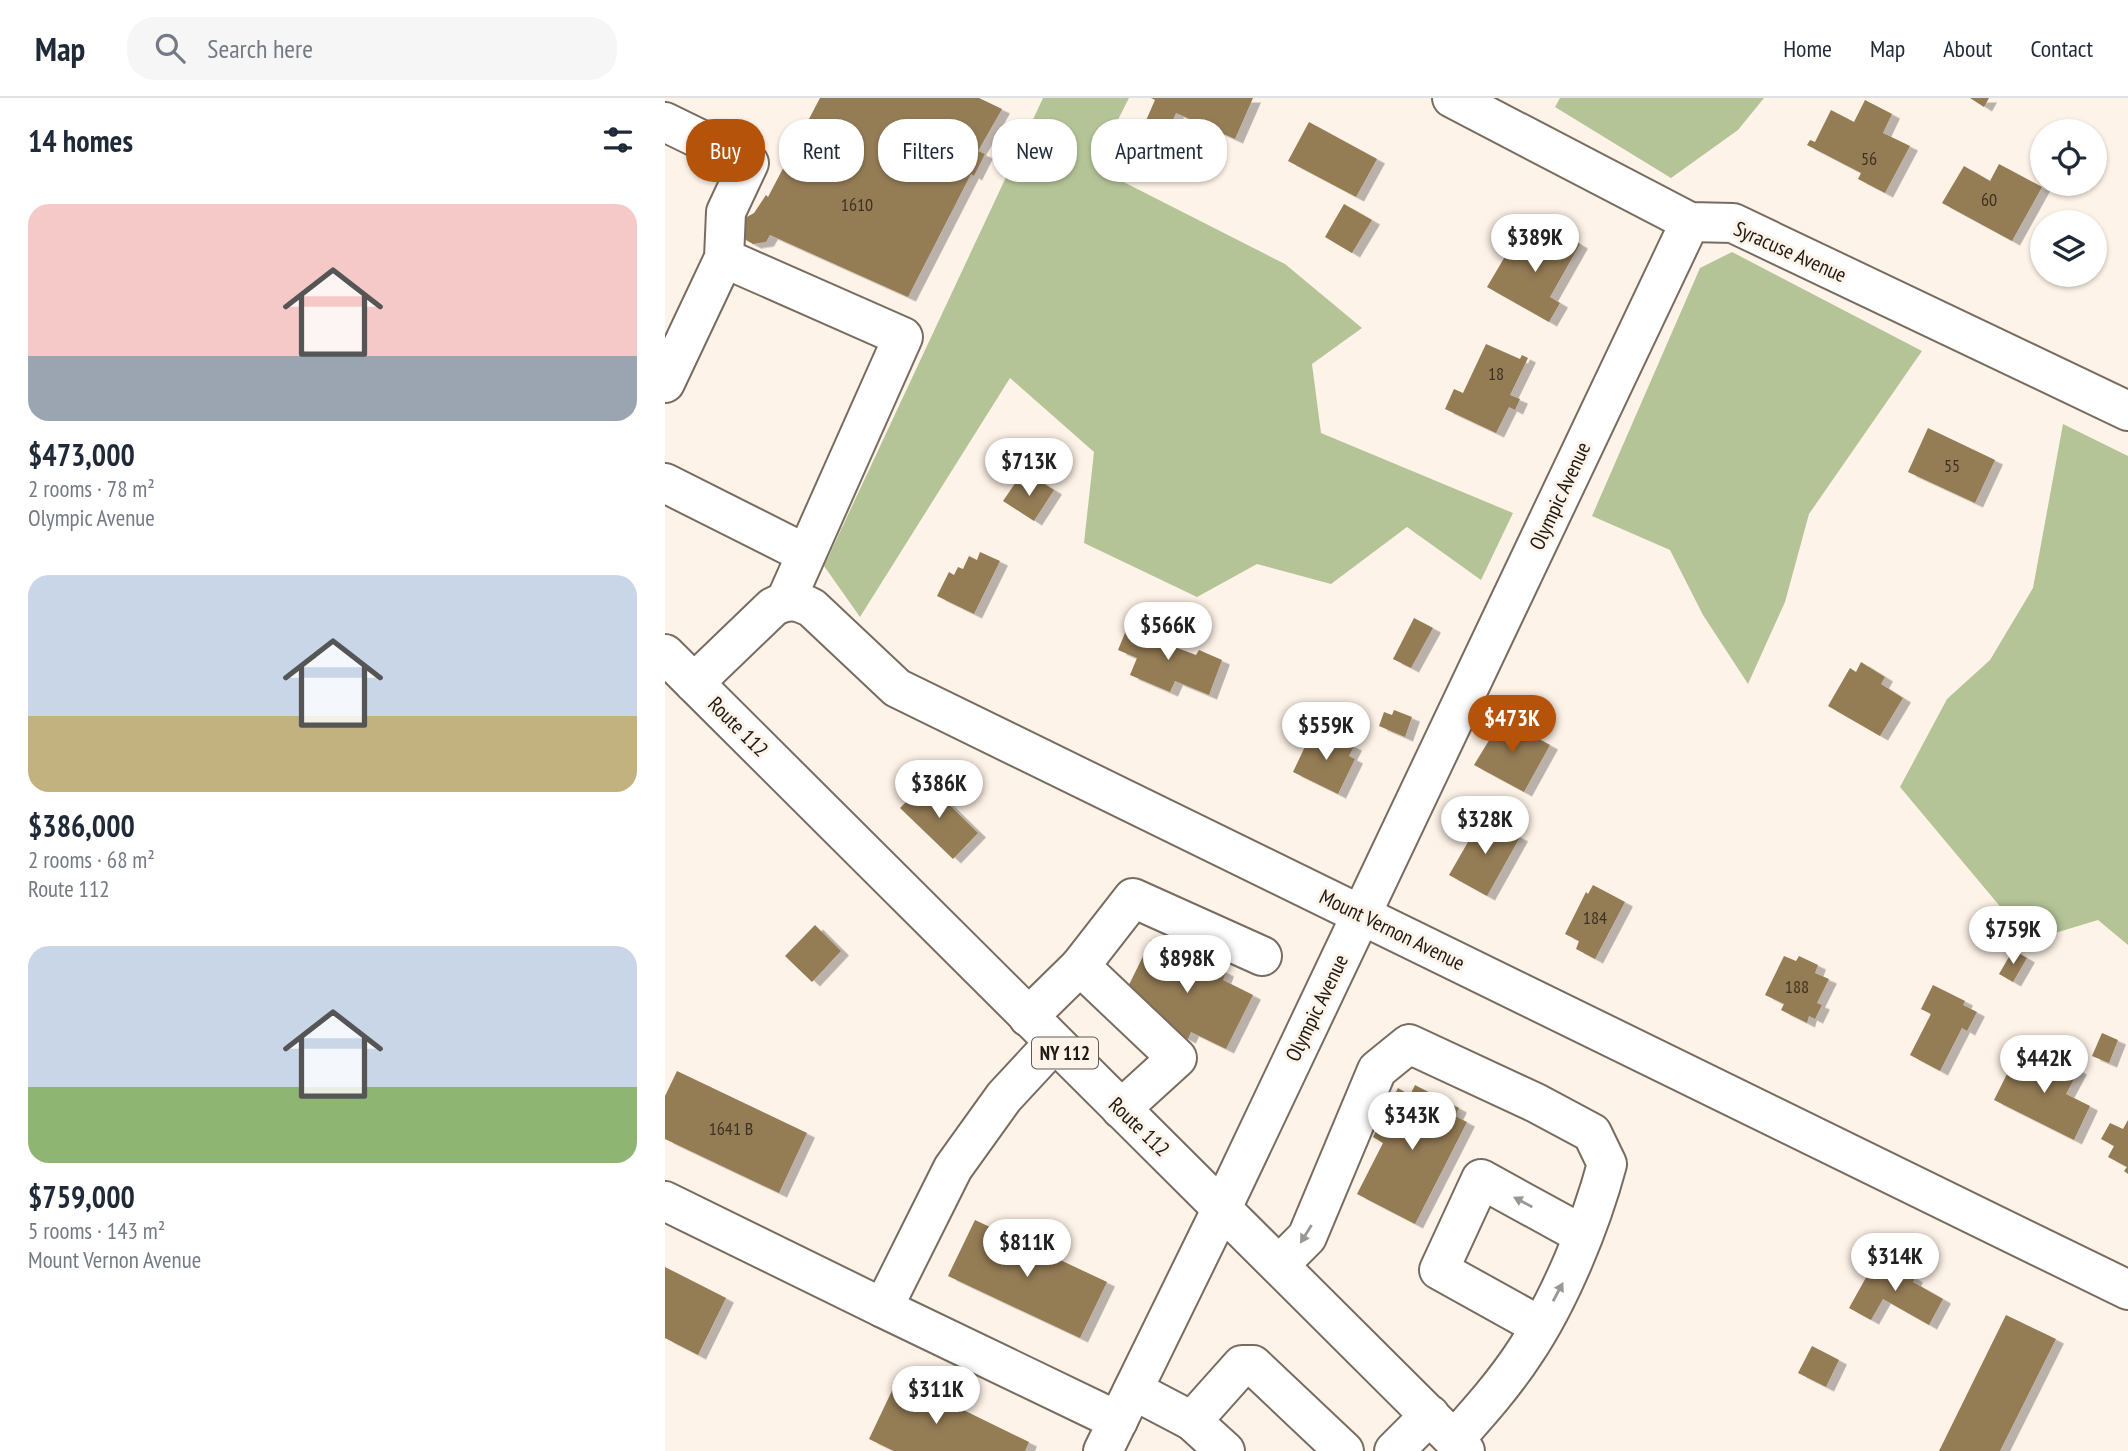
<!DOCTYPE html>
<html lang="en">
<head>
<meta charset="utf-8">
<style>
	:root { --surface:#fff; --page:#f6f6f7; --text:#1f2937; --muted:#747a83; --line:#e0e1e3; --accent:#b45309 }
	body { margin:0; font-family:"PT Sans Narrow",sans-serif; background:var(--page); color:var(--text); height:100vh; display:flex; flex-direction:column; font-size:26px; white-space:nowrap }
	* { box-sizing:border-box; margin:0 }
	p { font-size:23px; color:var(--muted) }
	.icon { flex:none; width:38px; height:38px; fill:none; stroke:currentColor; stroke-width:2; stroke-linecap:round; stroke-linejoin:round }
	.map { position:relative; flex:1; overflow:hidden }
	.drawer { display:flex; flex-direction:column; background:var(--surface); width:665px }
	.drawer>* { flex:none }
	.top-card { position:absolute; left:21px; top:21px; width:665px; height:63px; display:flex; gap:14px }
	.controls { position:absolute; left:1365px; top:21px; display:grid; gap:14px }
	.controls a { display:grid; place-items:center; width:77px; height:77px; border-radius:50%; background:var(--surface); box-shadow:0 2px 5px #0004; font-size:35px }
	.price { position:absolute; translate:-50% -60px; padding:0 16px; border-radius:24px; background:#fff; color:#222; font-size:23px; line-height:46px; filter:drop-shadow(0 2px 4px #0008) }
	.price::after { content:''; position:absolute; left:50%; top:42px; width:21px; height:16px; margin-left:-10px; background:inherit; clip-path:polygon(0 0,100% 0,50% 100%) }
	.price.selected { background:var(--accent); color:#fff }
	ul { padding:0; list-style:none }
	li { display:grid; align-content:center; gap:14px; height:371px; padding:0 28px }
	li span { display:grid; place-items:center; height:217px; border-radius:21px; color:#555 }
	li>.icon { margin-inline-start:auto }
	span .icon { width:126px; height:126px; fill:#fffc; stroke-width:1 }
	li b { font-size:30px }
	h2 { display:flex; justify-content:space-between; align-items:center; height:84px; padding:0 28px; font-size:30px }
	.pill { padding:0 24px; border-radius:28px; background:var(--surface); box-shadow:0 2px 5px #0004; font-size:24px; line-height:63px }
	.pill.selected { background:var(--accent); color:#fff }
	header { display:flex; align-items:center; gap:42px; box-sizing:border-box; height:98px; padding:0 35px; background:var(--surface); border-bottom:2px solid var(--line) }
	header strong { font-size:33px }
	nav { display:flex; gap:38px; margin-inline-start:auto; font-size:24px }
	.search { width:490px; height:63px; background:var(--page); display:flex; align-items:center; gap:18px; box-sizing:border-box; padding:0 24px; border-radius:28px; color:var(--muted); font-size:26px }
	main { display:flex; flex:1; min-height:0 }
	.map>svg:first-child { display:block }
	.forest { fill:#b4c497 }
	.building { fill:#947b54; filter:url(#shadow) }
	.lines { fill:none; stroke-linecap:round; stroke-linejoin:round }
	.minor-casing { stroke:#786c60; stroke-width:42 }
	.major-casing { stroke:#786c60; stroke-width:42 }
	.minor { stroke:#fff; stroke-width:38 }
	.major { stroke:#fff; stroke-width:38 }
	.oneway { fill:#9a9895 }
	.labels { text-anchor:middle; stroke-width:6; stroke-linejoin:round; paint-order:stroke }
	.number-label { font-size:18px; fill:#3c3224 }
	.shield { fill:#fef3e8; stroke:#615a54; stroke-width:2 }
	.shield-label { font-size:19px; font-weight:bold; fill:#1e1914 }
	.street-label { font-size:21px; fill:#1e1914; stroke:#fef3e8 }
</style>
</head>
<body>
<header>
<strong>Map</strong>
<div class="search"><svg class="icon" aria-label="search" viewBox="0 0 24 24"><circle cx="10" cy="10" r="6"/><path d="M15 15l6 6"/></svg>Search here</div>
<nav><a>Home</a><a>Map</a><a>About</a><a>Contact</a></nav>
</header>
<main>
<section class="drawer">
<h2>14 homes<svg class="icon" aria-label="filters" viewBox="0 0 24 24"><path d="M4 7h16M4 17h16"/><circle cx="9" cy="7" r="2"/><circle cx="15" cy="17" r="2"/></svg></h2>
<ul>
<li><span style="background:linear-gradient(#f6c9c9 70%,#9aa5b1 0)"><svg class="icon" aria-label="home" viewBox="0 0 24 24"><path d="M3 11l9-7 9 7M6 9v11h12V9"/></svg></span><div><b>$473,000</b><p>2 rooms · 78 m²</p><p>Olympic Avenue</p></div></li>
<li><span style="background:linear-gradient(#c9d6e8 65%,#c2b280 0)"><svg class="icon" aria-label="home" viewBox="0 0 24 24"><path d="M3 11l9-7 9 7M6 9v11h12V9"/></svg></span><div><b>$386,000</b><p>2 rooms · 68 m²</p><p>Route 112</p></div></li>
<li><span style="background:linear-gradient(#c9d6e8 65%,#8fb573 0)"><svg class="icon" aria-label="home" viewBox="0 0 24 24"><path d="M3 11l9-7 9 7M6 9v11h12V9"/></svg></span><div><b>$759,000</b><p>5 rooms · 143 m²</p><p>Mount Vernon Avenue</p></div></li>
</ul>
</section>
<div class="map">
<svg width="1463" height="1353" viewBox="0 0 1463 1353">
	<defs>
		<filter id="shadow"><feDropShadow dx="8" dy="4.5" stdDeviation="0" flood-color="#0004"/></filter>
	</defs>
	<rect width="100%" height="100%" fill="#fef3e8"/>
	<!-- forest -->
	<g class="forest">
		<path d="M378,0H464L429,69L620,166L697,230L647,266L656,335L848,415L816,482L742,429L666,486L592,466L532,499L419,445L429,354L345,280L195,519L159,468Z"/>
		<path d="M895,0H1099L1073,32L1006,80L890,9Z"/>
		<path d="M1067,154L1257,253L1144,416L1120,504L1083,586L1038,517L1005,452L927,418L1035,170Z"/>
		<path d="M1398,326L1463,358V847L1433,822L1364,843L1235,689L1282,601L1325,562L1368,490Z"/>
	</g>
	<!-- building -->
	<g class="building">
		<path d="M155,0H314L337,11L313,53L320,56L309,78L306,76L243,199L105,137L101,144L88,146L79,141L78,121L89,115L101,97L103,99Z"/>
		<path d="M486,0H588L570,41L511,15L501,37L479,27L490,2Z"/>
		<path d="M1305,0H1324L1319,9Z"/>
		<path d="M1200,2L1227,16L1218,35L1245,48L1220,95L1193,81L1196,75L1142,47L1145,42L1150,44L1166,12L1189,24Z"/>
		<path d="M644,24L712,61L691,99L623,63Z"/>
		<path d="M1334,66L1377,89L1347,143L1277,105L1299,68L1325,83Z"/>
		<path d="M679,106L707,122L687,155L660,139Z"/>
		<path d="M875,130L900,144L903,139L915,146L885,199L895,205L884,224L822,189L845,150L857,156L858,154L861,156Z"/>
		<path d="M821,246L855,261L857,257L863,260L845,297L855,301L850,312L844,309L831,335L780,311L789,291L798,295Z"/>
		<path d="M1263,330L1330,362L1310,405L1243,374Z"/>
		<path d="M370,380L389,392L369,423L338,403L351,384L363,391Z"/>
		<path d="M315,454L335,463L309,516L272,498L284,474L289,477L293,469L298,471L304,458L312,462Z"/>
		<path d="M749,520L768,530L746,570L728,561Z"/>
		<path d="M465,523L486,532L483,539L531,557L534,552L557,562L544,597L510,583L505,594L465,577L472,560L453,552Z"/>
		<path d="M1196,564L1220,579L1216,586L1238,600L1215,638L1163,608L1185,570L1191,574Z"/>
		<path d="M729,612L747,619L740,639L714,628L719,614L727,617Z"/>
		<path d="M837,621L885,647L859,694L809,667Z"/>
		<path d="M661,635L689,648L684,658L690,661L673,696L628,674L645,638L657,643Z"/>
		<path d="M261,684L313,735L288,761L235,710Z"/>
		<path d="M818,718L855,739L822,798L784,777Z"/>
		<path d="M928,787L960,804L930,861L911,851L914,843L900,836L921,794L923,796Z"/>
		<path d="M150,827L176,853L147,884L120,858Z"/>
		<path d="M486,842L516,857L524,855L561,874L558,882L588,897L561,951L526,934L523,941L491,925L458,899Z"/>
		<path d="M1348,852L1362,860L1348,884L1334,876Z"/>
		<path d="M1119,858L1131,863L1134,858L1153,867L1150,875L1164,881L1152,905L1157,907L1150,921L1144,918L1142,925L1116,912L1119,906L1100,897Z"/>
		<path d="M1268,887L1300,903L1298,907L1312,914L1302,933L1297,930L1275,973L1245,957L1266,916L1256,911Z"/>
		<path d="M1437,935L1453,942L1444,965L1427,958Z"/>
		<path d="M1353,954L1388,972L1393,961L1414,972L1401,996L1425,1008L1409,1042L1329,1002Z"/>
		<path d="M12,973L142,1035L114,1095L0,1041V998Z"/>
		<path d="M750,987L794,1010L790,1018L802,1024L750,1126L692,1096L718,1045L708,1039L733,990L745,997Z"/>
		<path d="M1463,1022V1076L1459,1073L1462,1069L1443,1059L1449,1048L1436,1041L1445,1025L1458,1031Z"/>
		<path d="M310,1122L442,1184L415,1240L283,1178Z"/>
		<path d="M1213,1158L1231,1168L1233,1165L1239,1168L1236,1172L1250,1180L1248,1184L1278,1201L1264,1227L1218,1201L1206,1222L1184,1210Z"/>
		<path d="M0,1169L61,1200L33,1257L0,1240Z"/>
		<path d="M1341,1217L1391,1241L1335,1353H1274Z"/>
		<path d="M1147,1248L1174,1262L1161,1289L1133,1275Z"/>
		<path d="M233,1280L364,1344L360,1353H229L204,1341Z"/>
	</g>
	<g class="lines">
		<defs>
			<g id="minor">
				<path d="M787,0L1025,124L1068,125L1463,313"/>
				<path d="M0,24L84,65L61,114L59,160L0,285"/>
				<path d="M59,160L238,239L121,502"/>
				<path d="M0,385L141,456"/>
				<path d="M29,585L108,509C123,501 132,502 147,510L232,590L1463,1192"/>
				<path d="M415,868L468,800L597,858"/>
				<path d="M363,919L415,868L512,960L456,1011"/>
				<path d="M389,945L339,999L288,1070L218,1210L453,1323"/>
				<path d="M0,1103L218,1210"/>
				<path d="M614,1167L642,1139L712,972L744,946L871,1005L927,1035L942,1066C926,1126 895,1202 860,1254C840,1285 814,1314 789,1342"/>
				<path d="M875,1228L774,1172L816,1081L918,1137"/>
				<path d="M468,1292L527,1323L560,1353"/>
				<path d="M527,1323L577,1267H588L679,1353"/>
				<path d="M438,1353L557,1110L1025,124"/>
				<path d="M729,1353L765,1317"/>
			</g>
			<path id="major" d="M0,556L800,1353"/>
		</defs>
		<!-- minor casing -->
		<use href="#minor" class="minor-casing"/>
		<!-- major casing -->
		<use href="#major" class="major-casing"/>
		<!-- minor -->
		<use href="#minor" class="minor"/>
		<!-- major -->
		<use href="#major" class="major"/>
	</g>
	<!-- one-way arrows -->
	<defs><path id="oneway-solid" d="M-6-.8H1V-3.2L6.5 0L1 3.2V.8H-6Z" transform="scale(1.75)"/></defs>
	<g class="oneway">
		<use href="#oneway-solid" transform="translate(858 1104) rotate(-152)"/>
		<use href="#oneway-solid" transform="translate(641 1136) rotate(122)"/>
		<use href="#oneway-solid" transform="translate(893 1194) rotate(-62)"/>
	</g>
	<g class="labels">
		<!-- number labels -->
		<g class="number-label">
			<text x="1204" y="67">56</text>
			<text x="1324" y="108">60</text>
			<text x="192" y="113">1610</text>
			<text x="831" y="282">18</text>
			<text x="1287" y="374">55</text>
			<text x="930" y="826">184</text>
			<text x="1132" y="895">188</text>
			<text x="66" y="1037">1641 B</text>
		</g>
		<!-- shield labels -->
		<rect class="shield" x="367" y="939.5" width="66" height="31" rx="5"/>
		<g class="shield-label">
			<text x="400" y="962">NY 112</text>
		</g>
		<!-- street labels -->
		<g class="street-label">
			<text transform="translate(1125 154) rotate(24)" y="7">Syracuse Avenue</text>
			<text transform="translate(895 398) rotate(-65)" y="7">Olympic Avenue</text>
			<text transform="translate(73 629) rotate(45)" y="7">Route 112</text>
			<text transform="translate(727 832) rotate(26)" y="7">Mount Vernon Avenue</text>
			<text transform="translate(652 910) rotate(-64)" y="7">Olympic Avenue</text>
			<text transform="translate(474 1029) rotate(44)" y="7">Route 112</text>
		</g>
	</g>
</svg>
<div class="controls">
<a><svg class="icon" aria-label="locate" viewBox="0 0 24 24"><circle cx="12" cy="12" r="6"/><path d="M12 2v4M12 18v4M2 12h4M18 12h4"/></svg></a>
<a><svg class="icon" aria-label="layers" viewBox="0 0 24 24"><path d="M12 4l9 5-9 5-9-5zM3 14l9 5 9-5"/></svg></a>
</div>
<b class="price" style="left:870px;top:176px">$389K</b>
<b class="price" style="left:364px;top:400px">$713K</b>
<b class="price" style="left:503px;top:564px">$566K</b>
<b class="price selected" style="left:847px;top:657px">$473K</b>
<b class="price" style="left:661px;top:664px">$559K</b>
<b class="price" style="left:274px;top:722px">$386K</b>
<b class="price" style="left:820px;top:758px">$328K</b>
<b class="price" style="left:1348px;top:868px">$759K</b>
<b class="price" style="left:522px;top:897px">$898K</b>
<b class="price" style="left:1379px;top:997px">$442K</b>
<b class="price" style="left:747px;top:1054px">$343K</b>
<b class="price" style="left:362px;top:1181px">$811K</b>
<b class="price" style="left:1230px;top:1195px">$314K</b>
<b class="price" style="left:271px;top:1328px">$311K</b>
<div class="top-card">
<a class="pill selected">Buy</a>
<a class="pill">Rent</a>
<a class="pill">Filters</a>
<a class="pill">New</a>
<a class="pill">Apartment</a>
</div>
</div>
</main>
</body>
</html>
